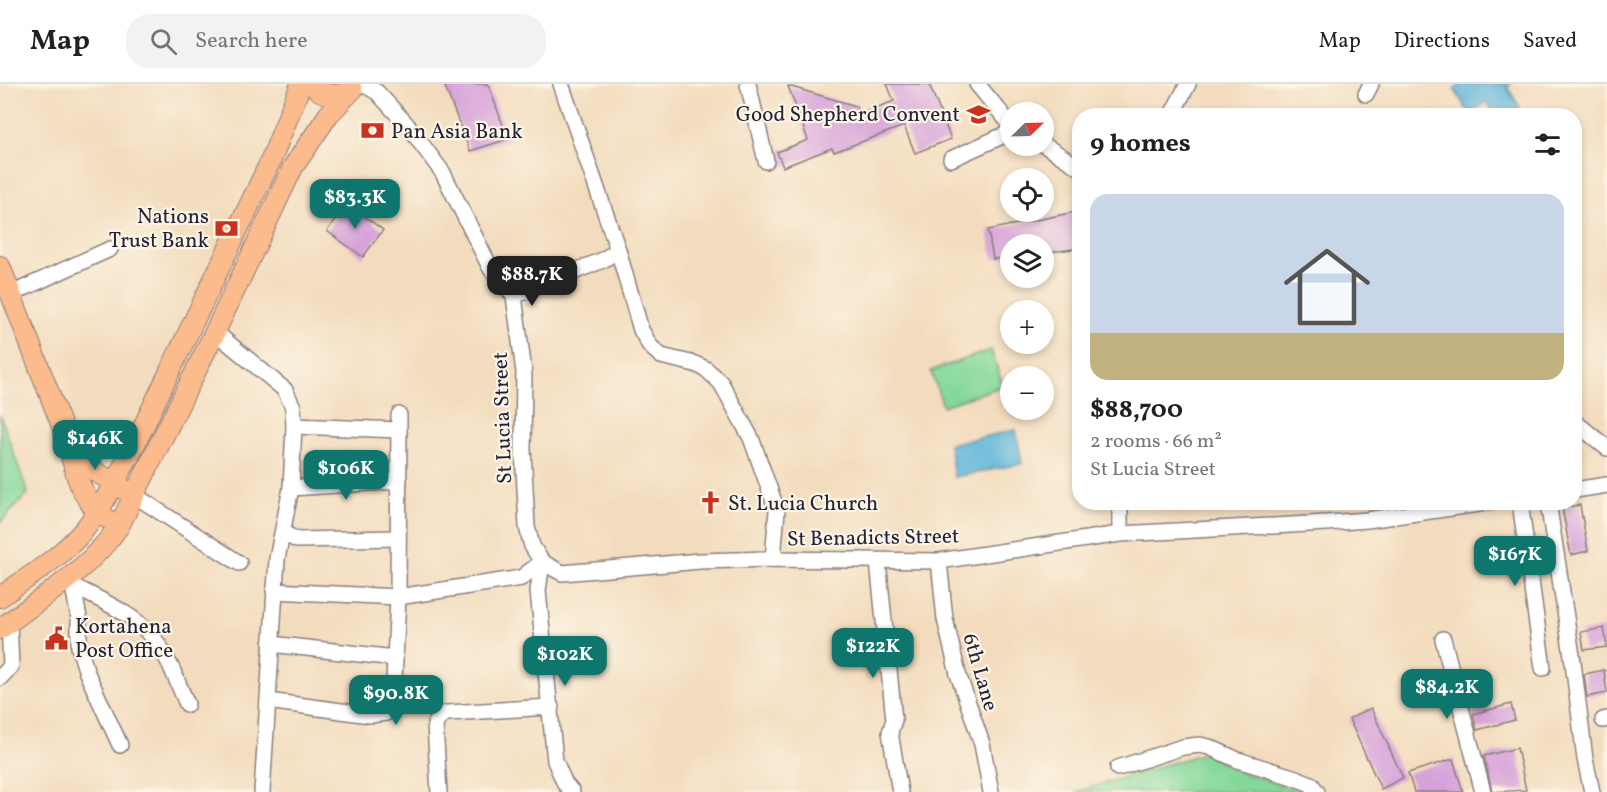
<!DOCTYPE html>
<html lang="en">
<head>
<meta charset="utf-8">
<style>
	:root { --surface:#fff; --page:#f2f2f2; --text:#202124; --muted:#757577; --line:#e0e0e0; --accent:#0f766e }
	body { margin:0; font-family:Vollkorn,serif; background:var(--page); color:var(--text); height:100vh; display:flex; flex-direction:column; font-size:22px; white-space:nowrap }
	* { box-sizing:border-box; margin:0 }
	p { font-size:20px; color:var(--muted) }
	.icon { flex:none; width:33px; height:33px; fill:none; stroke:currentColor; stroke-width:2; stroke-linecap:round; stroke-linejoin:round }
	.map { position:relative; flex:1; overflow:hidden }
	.panel { position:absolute; left:1072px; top:24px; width:510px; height:402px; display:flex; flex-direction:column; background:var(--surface); border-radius:24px; box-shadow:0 3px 9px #0003 }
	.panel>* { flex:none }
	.needle { width:39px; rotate:67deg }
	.fabs { position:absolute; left:1000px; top:18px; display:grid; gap:12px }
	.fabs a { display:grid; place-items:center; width:54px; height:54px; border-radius:50%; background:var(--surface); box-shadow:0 3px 9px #0003; font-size:30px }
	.price { position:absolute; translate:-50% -51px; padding:0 14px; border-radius:12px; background:var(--accent); color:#fff; font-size:20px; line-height:39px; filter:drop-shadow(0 2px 3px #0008) }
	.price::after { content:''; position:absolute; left:50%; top:36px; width:18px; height:14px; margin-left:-9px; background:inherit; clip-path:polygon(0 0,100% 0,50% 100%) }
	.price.current { background:#222; color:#fff }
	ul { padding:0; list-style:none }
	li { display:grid; align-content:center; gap:12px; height:318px; padding:0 18px }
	li span { display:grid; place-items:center; height:186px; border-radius:18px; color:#555 }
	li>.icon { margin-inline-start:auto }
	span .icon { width:108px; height:108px; fill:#fffc; stroke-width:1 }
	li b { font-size:26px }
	h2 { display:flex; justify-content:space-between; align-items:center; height:72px; padding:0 18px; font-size:26px }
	header { display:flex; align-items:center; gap:36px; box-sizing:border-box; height:84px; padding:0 30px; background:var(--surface); border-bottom:2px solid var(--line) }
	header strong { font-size:28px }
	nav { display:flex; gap:33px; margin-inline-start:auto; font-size:21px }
	.search { width:420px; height:54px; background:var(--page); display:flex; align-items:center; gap:15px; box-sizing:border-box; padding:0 21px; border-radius:24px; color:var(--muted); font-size:22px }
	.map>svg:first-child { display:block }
	.green { fill:#84d89a; stroke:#537d6a; stroke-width:1.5 }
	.water { fill:#5cb4d9; stroke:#3f6b8a; stroke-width:1.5 }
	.building { fill:#d7a1da }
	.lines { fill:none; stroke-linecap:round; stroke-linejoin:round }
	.minor-casing { stroke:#8a7f7c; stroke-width:18 }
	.major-casing { stroke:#8a7f7c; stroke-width:22 }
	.minor { stroke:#fff; stroke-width:15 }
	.major { stroke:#fbbb8d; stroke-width:20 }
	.labels { text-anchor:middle; stroke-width:4.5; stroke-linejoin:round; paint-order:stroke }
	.poi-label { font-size:21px; fill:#22223b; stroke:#fcf5e5; text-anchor:start }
	.street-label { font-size:21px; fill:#22223b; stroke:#fcf5e5 }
</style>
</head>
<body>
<header>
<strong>Map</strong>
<div class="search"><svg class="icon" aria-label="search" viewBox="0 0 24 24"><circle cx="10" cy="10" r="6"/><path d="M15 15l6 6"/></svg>Search here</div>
<nav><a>Map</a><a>Directions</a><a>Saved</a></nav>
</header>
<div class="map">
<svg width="1607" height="708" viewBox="0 0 1607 708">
	<rect width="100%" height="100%" fill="#fcf5e5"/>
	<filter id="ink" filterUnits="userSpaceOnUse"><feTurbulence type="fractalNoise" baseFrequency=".0167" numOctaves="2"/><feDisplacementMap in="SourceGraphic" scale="12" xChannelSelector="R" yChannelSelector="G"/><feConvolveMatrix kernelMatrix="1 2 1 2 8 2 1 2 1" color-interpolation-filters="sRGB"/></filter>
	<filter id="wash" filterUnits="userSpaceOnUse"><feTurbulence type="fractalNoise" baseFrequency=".008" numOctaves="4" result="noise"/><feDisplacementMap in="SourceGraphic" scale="24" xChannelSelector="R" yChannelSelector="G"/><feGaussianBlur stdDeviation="1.35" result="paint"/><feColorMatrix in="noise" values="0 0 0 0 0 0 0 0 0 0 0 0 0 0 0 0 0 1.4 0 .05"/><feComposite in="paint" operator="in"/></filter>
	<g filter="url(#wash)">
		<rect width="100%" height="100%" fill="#f3dcbd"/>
		<!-- green -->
		<g class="green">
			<path d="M991,266L1003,302L943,322L931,287Z"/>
			<path d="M0,331L28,409L0,439Z"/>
			<path d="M1204,669L1243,689L1304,708H1075Z"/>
		</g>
		<!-- water -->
		<g class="water">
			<path d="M1462,0H1511L1507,3L1520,23L1507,31H1496L1487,18L1469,29L1454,5Z"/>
			<path d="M1016,346L1022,380L954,393L949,360Z"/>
		</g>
		<g id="blocks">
			<!-- building -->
			<g class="building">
				<path d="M444,0H488L508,55L470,67Z"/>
				<path d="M887,0H929L951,55L915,69L904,42L834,68L832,64L783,83L777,68L808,56L788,2L856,22L860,30L894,17Z"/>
				<path d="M347,120L383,146L363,173L327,147Z"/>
				<path d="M1080,127V164L1044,169V160H1011V173L993,175L988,146Z"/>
				<path d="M1580,421L1588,467L1571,471L1562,424Z"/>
				<path d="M1604,544L1607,563L1584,566L1581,548Z"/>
				<path d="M1604,586L1607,609L1587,613L1584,590Z"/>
				<path d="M1511,620L1515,636L1477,646L1473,630Z"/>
				<path d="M1371,624L1403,694L1381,705L1349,635Z"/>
				<path d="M1517,664L1526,706L1492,708L1484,672Z"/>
				<path d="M1453,675L1463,708H1414L1408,689Z"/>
			</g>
		</g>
	</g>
	<g filter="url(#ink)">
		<use href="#blocks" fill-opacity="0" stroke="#8a7f7c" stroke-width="1.5"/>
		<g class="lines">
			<defs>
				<g id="minor">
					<path d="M363,0L377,8L409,43L443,89L491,185L514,212L524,288L523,365L527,443L532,462L542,478L538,507L555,677L565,700L572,708"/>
					<path d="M748,0L766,77"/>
					<path d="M977,0L1011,41"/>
					<path d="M1366,10L1371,0"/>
					<path d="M1171,32L1188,0"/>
					<path d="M1044,61L1080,84"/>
					<path d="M951,75L1011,48"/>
					<path d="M618,166L641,246L650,262L661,272L695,280L706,285L721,299L751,354L777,426L773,475"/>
					<path d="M11,210L110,165"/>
					<path d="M514,212L603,176L618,166L561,0"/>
					<path d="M215,248L285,306L293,323L294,342L291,404L277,475L262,708"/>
					<path d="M1575,338L1607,364"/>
					<path d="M294,342L399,346"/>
					<path d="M291,404L399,397"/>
					<path d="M1575,406L1607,401"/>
					<path d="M134,411L239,479"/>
					<path d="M1120,418V450"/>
					<path d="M1520,418L1543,584"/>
					<path d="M1548,418L1573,578L1585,675L1592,708"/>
					<path d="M283,449L297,456L398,454"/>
					<path d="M878,477L894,636L890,648L900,708"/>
					<path d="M939,477L945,535L958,590L982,660L991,708"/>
					<path d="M71,492L79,534V563L87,589L120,661"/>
					<path d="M73,502C100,516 130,528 151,551C168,570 177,598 187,620"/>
					<path d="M274,507L398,513L521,494L542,478L562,489L700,477L773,475L939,477L1120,450L1327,439L1367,436L1493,418"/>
					<path d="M1443,555L1483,708"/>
					<path d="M271,560L395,574"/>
					<path d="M0,594L11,582L9,538"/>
					<path d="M268,617L370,631L386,629L393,617L398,513L399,331"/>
					<path d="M1603,636L1607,635"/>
					<path d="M1118,684L1183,663L1200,661L1209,663L1238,676L1296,694L1311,700L1317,708"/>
					<path d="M439,708L435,641L440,632L447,629L551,623"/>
				</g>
				<g id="major">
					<path d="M312,0C323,13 337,13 352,6"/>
					<path d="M0,182L68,358C74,387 81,417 106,434"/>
					<path d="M70,360L96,388L125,406"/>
					<path d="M0,513C28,493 60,474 83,447C103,423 118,392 133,364L271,76L301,0"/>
					<path d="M0,545C41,514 89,486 119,442L215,248L293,83L329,30L352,6"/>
				</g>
			</defs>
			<!-- minor casing -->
			<use href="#minor" class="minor-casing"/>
			<!-- major casing -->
			<use href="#major" class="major-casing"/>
			<!-- minor -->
			<use href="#minor" class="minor"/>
			<!-- major -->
			<use href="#major" class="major"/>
		</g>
	</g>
	<!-- icons -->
	<defs>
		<symbol id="school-bare" viewBox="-9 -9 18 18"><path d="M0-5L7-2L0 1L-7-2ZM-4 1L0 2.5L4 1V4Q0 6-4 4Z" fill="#c8321e" stroke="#fcf5e5" stroke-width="2.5" paint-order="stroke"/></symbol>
		<symbol id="bank-bare" viewBox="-9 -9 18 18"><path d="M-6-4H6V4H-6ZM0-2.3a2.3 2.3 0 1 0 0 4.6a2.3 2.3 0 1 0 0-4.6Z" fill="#c8321e" stroke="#fcf5e5" stroke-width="2.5" paint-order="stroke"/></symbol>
		<symbol id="church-bare" viewBox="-9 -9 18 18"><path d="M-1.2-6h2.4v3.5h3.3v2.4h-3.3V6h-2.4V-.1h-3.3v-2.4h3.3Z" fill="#c8321e" stroke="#fcf5e5" stroke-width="2.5" paint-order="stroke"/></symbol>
		<symbol id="civic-bare" viewBox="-9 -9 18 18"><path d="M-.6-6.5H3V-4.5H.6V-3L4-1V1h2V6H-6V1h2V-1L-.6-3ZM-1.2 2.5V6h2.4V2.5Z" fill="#c8321e" stroke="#fcf5e5" stroke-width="2.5" paint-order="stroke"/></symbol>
	</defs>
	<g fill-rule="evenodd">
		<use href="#school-bare" x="962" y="14" width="33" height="33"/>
		<use href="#bank-bare" x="356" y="30" width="33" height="33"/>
		<use href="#bank-bare" x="210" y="128" width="33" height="33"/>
		<use href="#church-bare" x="694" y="402" width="33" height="33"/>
		<use href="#civic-bare" x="40" y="538" width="33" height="33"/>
	</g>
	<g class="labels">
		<!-- poi labels -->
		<g class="poi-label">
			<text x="960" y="37" text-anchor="end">Good Shepherd Convent</text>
			<text x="391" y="54">Pan Asia Bank</text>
			<text x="209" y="139" text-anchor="end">Nations<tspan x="209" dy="24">Trust Bank</tspan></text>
			<text x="728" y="426">St. Lucia Church</text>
			<text x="75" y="549">Kortahena<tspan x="75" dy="24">Post Office</tspan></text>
		</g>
		<!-- street labels -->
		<g class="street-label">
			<text transform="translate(502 334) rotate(-92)" y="7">St Lucia Street</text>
			<text transform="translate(873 453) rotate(-1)" y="7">St Benadicts Street</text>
			<text transform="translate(981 588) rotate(74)" y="7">6th Lane</text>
		</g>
	</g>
</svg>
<div class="fabs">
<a><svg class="needle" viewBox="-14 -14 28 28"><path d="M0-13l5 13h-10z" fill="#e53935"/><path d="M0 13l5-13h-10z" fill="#757577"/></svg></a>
<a><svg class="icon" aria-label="locate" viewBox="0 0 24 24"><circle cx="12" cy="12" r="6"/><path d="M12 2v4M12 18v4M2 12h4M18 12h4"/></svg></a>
<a><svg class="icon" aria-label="layers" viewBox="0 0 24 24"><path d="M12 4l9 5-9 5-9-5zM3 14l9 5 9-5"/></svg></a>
<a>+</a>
<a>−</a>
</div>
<b class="price" style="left:355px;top:146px">$83.3K</b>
<b class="price current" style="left:532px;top:223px">$88.7K</b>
<b class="price" style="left:95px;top:387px">$146K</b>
<b class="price" style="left:346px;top:417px">$106K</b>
<b class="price" style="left:1515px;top:503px">$167K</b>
<b class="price" style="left:873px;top:595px">$122K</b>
<b class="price" style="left:565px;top:603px">$102K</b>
<b class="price" style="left:1447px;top:636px">$84.2K</b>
<b class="price" style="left:396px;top:642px">$90.8K</b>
<section class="panel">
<h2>9 homes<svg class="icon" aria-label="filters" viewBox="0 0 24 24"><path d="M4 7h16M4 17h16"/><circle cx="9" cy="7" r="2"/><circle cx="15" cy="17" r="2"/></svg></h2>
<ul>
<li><span style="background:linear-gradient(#c9d6e8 75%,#c2b280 0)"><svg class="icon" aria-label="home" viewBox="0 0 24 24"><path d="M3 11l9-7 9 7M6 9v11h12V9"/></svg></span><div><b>$88,700</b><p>2 rooms · 66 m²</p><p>St Lucia Street</p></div></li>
</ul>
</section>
</div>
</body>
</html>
